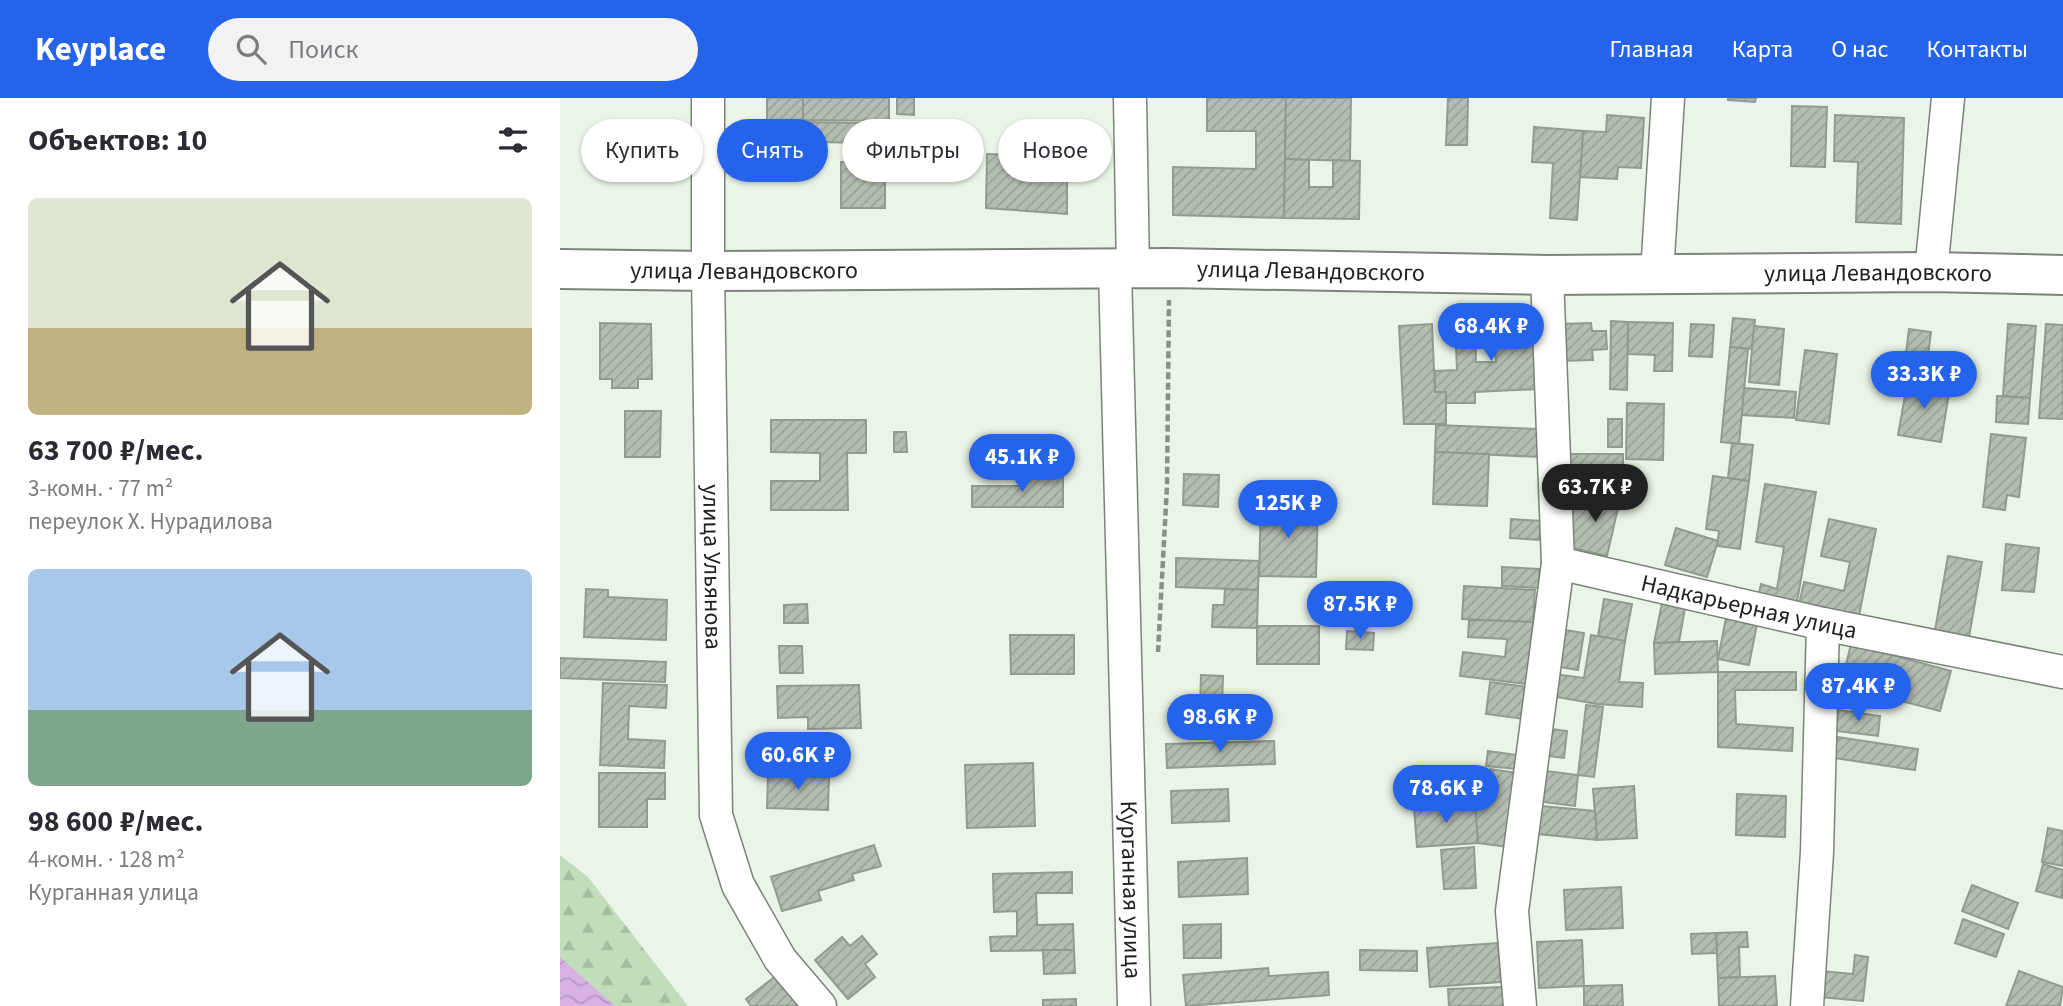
<!DOCTYPE html>
<html lang="ru">
<head>
<meta charset="utf-8">
<style>
	:root { --surface:#fff; --page:#f2f2f3; --text:#2b2b33; --muted:#7c7c81; --accent:#2563eb }
	body { margin:0; font-family:"Source Sans 3",sans-serif; background:var(--page); color:var(--text); height:100vh; display:flex; flex-direction:column; font-size:26px; white-space:nowrap }
	* { box-sizing:border-box; margin:0 }
	p { font-size:23px; color:var(--muted) }
	.icon { flex:none; width:38px; height:38px; fill:none; stroke:currentColor; stroke-width:2; stroke-linecap:round; stroke-linejoin:round }
	.map { position:relative; flex:1; overflow:hidden }
	.sheet { display:flex; flex-direction:column; background:var(--surface); width:560px }
	.sheet>* { flex:none }
	.hud { position:absolute; left:21px; top:21px; width:665px; height:63px; display:flex; gap:14px }
	.price { position:absolute; translate:-50% -60px; padding:0 16px; border-radius:24px; background:var(--accent); color:#fff; font-size:23px; line-height:46px; filter:drop-shadow(0 2px 4px #0008) }
	.price::after { content:''; position:absolute; left:50%; top:42px; width:21px; height:16px; margin-left:-10px; background:inherit; clip-path:polygon(0 0,100% 0,50% 100%) }
	.price.on { background:#222; color:#fff }
	ul { padding:0; list-style:none }
	li { display:grid; align-content:center; gap:14px; height:371px; padding:0 28px }
	li span { display:grid; place-items:center; height:217px; border-radius:10px; color:#555 }
	li>.icon { margin-inline-start:auto }
	span .icon { width:126px; height:126px; fill:#fffc; stroke-width:1 }
	li b { font-size:30px }
	h2 { display:flex; justify-content:space-between; align-items:center; height:84px; padding:0 28px; font-size:30px }
	.pill { padding:0 24px; border-radius:32px; background:var(--surface); box-shadow:0 2px 5px #0004; font-size:24px; line-height:63px }
	.pill.on { background:var(--accent); color:#fff }
	header { display:flex; align-items:center; gap:42px; box-sizing:border-box; height:98px; padding:0 35px; background:var(--accent); color:#fff }
	header strong { font-size:33px }
	nav { display:flex; gap:38px; margin-inline-start:auto; font-size:24px }
	.search { width:490px; height:63px; background:var(--page); display:flex; align-items:center; gap:18px; box-sizing:border-box; padding:0 24px; border-radius:38px; color:var(--muted); font-size:26px }
	main { display:flex; flex:1; min-height:0 }
	.map>svg:first-child { display:block }
	.forest { fill:url(#forest-firs) }
	.water { fill:url(#water-waves) }
	.building { fill:url(#building-hatch); stroke:#929b90; stroke-width:2 }
	.lines { fill:none; stroke-linecap:round; stroke-linejoin:round }
	.minor-casing { stroke:#7b8479; stroke-width:35 }
	.tertiary-casing { stroke:#7b8479; stroke-width:42 }
	.path { stroke:#899088; stroke-width:4.5; stroke-dasharray:7 3.5; stroke-linecap:butt }
	.minor { stroke:#fff; stroke-width:32 }
	.tertiary { stroke:#fff; stroke-width:38 }
	.labels { text-anchor:middle; stroke-width:7; stroke-linejoin:round; paint-order:stroke }
	.street-label { font-size:24px; fill:#1d211d; stroke:#fdfffd }
</style>
</head>
<body>
<header>
<strong>Keyplace</strong>
<div class="search"><svg class="icon" aria-label="search" viewBox="0 0 24 24"><circle cx="10" cy="10" r="6"/><path d="M15 15l6 6"/></svg>Поиск</div>
<nav><a>Главная</a><a>Карта</a><a>О нас</a><a>Контакты</a></nav>
</header>
<main>
<section class="sheet">
<h2>Объектов: 10<svg class="icon" aria-label="filters" viewBox="0 0 24 24"><path d="M4 7h16M4 17h16"/><circle cx="9" cy="7" r="2"/><circle cx="15" cy="17" r="2"/></svg></h2>
<ul>
<li><span style="background:linear-gradient(#dfe7d0 60%,#c2b280 0)"><svg class="icon" aria-label="home" viewBox="0 0 24 24"><path d="M3 11l9-7 9 7M6 9v11h12V9"/></svg></span><div><b>63 700 ₽/мес.</b><p>3-комн. · 77 m²</p><p>переулок Х. Нурадилова</p></div></li>
<li><span style="background:linear-gradient(#a9c7e8 65%,#7fa58c 0)"><svg class="icon" aria-label="home" viewBox="0 0 24 24"><path d="M3 11l9-7 9 7M6 9v11h12V9"/></svg></span><div><b>98 600 ₽/мес.</b><p>4-комн. · 128 m²</p><p>Курганная улица</p></div></li>
</ul>
</section>
<div class="map">
<svg width="1503" height="908" viewBox="0 0 1503 908">
	<defs>
		<pattern id="forest-firs" width="22" height="20" patternUnits="userSpaceOnUse" patternTransform="scale(1.75)"><rect width="22" height="20" fill="#c0deb9"/><path d="M5 1l3.5 6h-7zM16 11l3.5 6h-7z" fill="#a5be9f"/></pattern>
		<pattern id="water-waves" width="16" height="10" patternUnits="userSpaceOnUse" patternTransform="scale(1.75)"><rect width="16" height="10" fill="#d8b1e5"/><path d="M0 5q4-4 8 0t8 0" fill="none" stroke="#b998c4"/></pattern>
		<pattern id="building-hatch" width="6" height="6" patternUnits="userSpaceOnUse" patternTransform="scale(1.75)"><rect width="6" height="6" fill="#b4bdb2"/><path d="M-1 1l2-2M0 6l6-6M5 7l2-2" fill="none" stroke="#9aa299"/></pattern>
	</defs>
	<rect width="100%" height="100%" fill="#ebf4e8"/>
	<!-- forest -->
	<path class="forest" d="M0,757L28,779L128,908H44L0,873Z"/>
	<!-- water -->
	<path class="water" d="M0,859L55,908H0Z"/>
	<!-- building -->
	<g class="building">
		<rect x="207" y="0" width="36" height="22"/>
		<path d="M243,0H329V23L243,22Z"/>
		<path d="M337,0H354V17L337,16Z"/>
		<path d="M647,0H726L724,120L613,117V69L696,71V33H647Z"/>
		<path d="M726,0H791L790,63L725,61Z"/>
		<path d="M888,0H908L907,47H886Z"/>
		<path d="M1168,0H1196L1195,4L1168,2Z"/>
		<path d="M1232,8L1267,9L1265,69L1231,68Z"/>
		<path d="M1047,17L1084,20L1081,70L1058,69L1057,81L1020,79L1023,33L1046,34Z"/>
		<path d="M1275,17L1344,20L1341,126L1296,124L1298,64L1274,63Z"/>
		<path d="M244,24L352,26L351,59H335V45L244,44Z"/>
		<path d="M974,29L1023,33L1017,122L990,120L993,65L972,64Z"/>
		<path d="M427,56L466,57L465,79L507,81V116L426,110Z"/>
		<path d="M725,61L749,62V89H773V62L800,63L799,121L724,120Z"/>
		<path d="M281,64L325,65V110H281Z"/>
		<path d="M1173,220L1195,222L1192,251L1170,249Z"/>
		<path d="M973,222L978,291L915,294V305H885L886,294H875V273L897,272L895,224L915,223L916,264H936L933,224Z"/>
		<path d="M1051,223L1068,224L1067,292L1050,291Z"/>
		<path d="M1068,224L1113,225L1112,273H1094L1095,257L1068,256Z"/>
		<path d="M40,225L91,226L92,281H78V290H52V281H40Z"/>
		<path d="M1031,225L1032,233H1046L1047,251L1032,252L1033,262L1001,263L999,226Z"/>
		<path d="M872,226L875,294H886V326H844L839,228Z"/>
		<path d="M1131,226L1154,227L1152,259L1129,258Z"/>
		<path d="M1448,226L1476,228L1470,300L1443,298Z"/>
		<path d="M1486,226L1503,227V321L1479,320Z"/>
		<path d="M1194,228L1224,231L1219,287L1189,284Z"/>
		<path d="M1349,231L1371,234L1366,274L1344,271Z"/>
		<path d="M1170,249L1188,251L1179,346L1161,344Z"/>
		<path d="M1245,252L1277,256L1269,326L1236,322Z"/>
		<path d="M1348,281L1390,289L1381,344L1338,337Z"/>
		<path d="M1184,290L1236,294L1234,320L1182,317Z"/>
		<path d="M1437,298L1470,300L1468,326L1436,324Z"/>
		<path d="M1067,305L1104,306L1103,362L1066,361Z"/>
		<path d="M65,313H101L100,359H65Z"/>
		<rect x="1048" y="321" width="14" height="28"/>
		<path d="M211,322H306V355H287L288,412H211V383H260V355L211,354Z"/>
		<path d="M876,327L980,331L979,359L875,354Z"/>
		<path d="M334,334H346L347,354H334Z"/>
		<path d="M1431,336L1466,340L1459,399L1447,397L1445,412L1423,409Z"/>
		<path d="M1172,345L1193,347L1189,383L1168,380Z"/>
		<path d="M875,354L929,356L927,408L873,406Z"/>
		<rect x="1010" y="356" width="53" height="32"/>
		<path d="M624,376L659,377L658,409L623,407Z"/>
		<path d="M464,378L503,379V409H412V388H464Z"/>
		<path d="M1153,378L1189,383L1180,451L1157,448L1159,433L1146,431Z"/>
		<path d="M1205,386L1256,394L1236,510L1198,500L1201,486L1217,491L1224,449L1196,444Z"/>
		<path d="M1045,388H1063L1047,458L1009,449V411H1045Z"/>
		<path d="M701,404L758,406L756,479L699,478Z"/>
		<path d="M951,421L981,423L980,442L950,440Z"/>
		<path d="M1269,421L1316,431L1298,523L1238,511L1244,484L1284,493L1290,464L1261,458Z"/>
		<path d="M1116,430L1158,443L1147,479L1105,467Z"/>
		<path d="M1446,446L1479,450L1474,494L1442,492Z"/>
		<path d="M1388,458L1422,464L1408,545L1374,538Z"/>
		<path d="M616,460L699,463L698,492L616,489Z"/>
		<path d="M942,469L979,471V490L942,488Z"/>
		<path d="M904,488L975,492L973,524L902,521Z"/>
		<path d="M26,491L48,492V499L107,502L106,542L24,539Z"/>
		<path d="M665,491L698,492L697,530L652,529L653,507H664Z"/>
		<path d="M1044,501L1072,506L1065,543L1038,538Z"/>
		<path d="M1102,505L1125,510L1119,544L1094,545Z"/>
		<path d="M247,506L248,525H224V507Z"/>
		<path d="M1166,520L1197,526L1189,567L1158,561Z"/>
		<path d="M909,522L973,524L966,586L900,578L903,554L945,559L947,541L908,539Z"/>
		<rect x="697" y="528" width="62" height="38"/>
		<path d="M1005,532L1024,535L1018,572L1000,569Z"/>
		<path d="M787,533L814,535L813,552L786,551Z"/>
		<path d="M450,537H514V576H451Z"/>
		<path d="M1031,537L1065,543L1059,584L1083,585L1082,609L1037,606L991,598L994,576L1024,580Z"/>
		<path d="M1157,543L1158,574L1095,576L1094,545Z"/>
		<path d="M1291,546L1391,573L1380,613L1318,597L1320,588L1283,579Z"/>
		<path d="M219,548H242L243,575H220Z"/>
		<path d="M0,560L106,564L105,584L0,580Z"/>
		<path d="M1158,574H1236V592H1175L1176,626L1233,630L1232,653L1158,649Z"/>
		<path d="M641,577L663,578L662,607L640,606Z"/>
		<path d="M930,584L968,589L964,621L926,616Z"/>
		<path d="M43,585L107,587L106,610L69,608L68,641L105,643L104,670L40,667Z"/>
		<path d="M299,587L301,630L248,631V619L218,620L217,588Z"/>
		<path d="M1026,607L1043,609L1034,679L1018,677Z"/>
		<path d="M1279,612L1320,618L1318,638L1276,633Z"/>
		<path d="M992,631L1007,633L1004,660L988,658Z"/>
		<path d="M1277,639L1358,651L1355,672L1274,660Z"/>
		<path d="M714,643L715,666L607,670L606,646Z"/>
		<path d="M216,646L249,647L248,670H215Z"/>
		<path d="M928,653L957,657L956,671L926,668Z"/>
		<path d="M473,665L475,728L407,730L405,667Z"/>
		<path d="M930,671L958,675L948,749L918,745L915,705L925,707Z"/>
		<path d="M986,673L1018,677L1015,708L983,704Z"/>
		<path d="M39,675H105V701H87V729H39Z"/>
		<path d="M208,676L269,678L268,712L207,710Z"/>
		<path d="M1074,688L1077,740L1037,742L1033,691Z"/>
		<path d="M668,691L669,723L612,725L611,693Z"/>
		<path d="M1177,696L1226,698L1225,739L1176,737Z"/>
		<path d="M915,705L918,745L857,749L854,710Z"/>
		<path d="M981,708L1035,713L1037,742L978,736Z"/>
		<path d="M1488,730L1503,733V768L1482,764Z"/>
		<path d="M314,747L321,768L292,776L294,782L258,793L261,802L222,813L211,779Z"/>
		<path d="M914,749L916,790L884,791L881,752Z"/>
		<path d="M687,760L688,796L619,799L618,764Z"/>
		<path d="M1483,766L1503,772L1502,800L1476,793Z"/>
		<path d="M512,774V795H476L477,827L513,826L514,852L431,853L430,839L457,838V813L434,814L433,776Z"/>
		<path d="M1412,787L1458,805L1448,831L1402,813Z"/>
		<path d="M1061,789L1063,830L1006,832L1004,792Z"/>
		<path d="M1403,821L1444,836L1436,859L1395,845Z"/>
		<path d="M661,826V860H624L623,827Z"/>
		<path d="M1187,834L1188,849H1179L1180,879L1158,880L1156,835Z"/>
		<path d="M1156,835L1157,855L1132,856L1131,836Z"/>
		<path d="M302,838L317,856L305,866L315,879L288,901L255,862L282,839L290,848Z"/>
		<path d="M1022,842L1024,888L979,890L977,844Z"/>
		<path d="M938,845L941,884L870,889L867,850Z"/>
		<path d="M483,852H514L515,875L484,876Z"/>
		<path d="M800,852L857,853V873L800,872Z"/>
		<path d="M1295,857L1308,859L1303,903L1260,899L1262,873L1293,876Z"/>
		<path d="M708,870L709,878L768,874L769,897L626,908L623,877Z"/>
		<path d="M1459,873L1503,889L1500,908H1446Z"/>
		<path d="M217,877L241,908H191L186,901Z"/>
		<path d="M1215,878L1217,908H1159L1158,880Z"/>
		<path d="M1062,887L1063,908H1024V888Z"/>
		<path d="M942,889L944,908H889L888,891Z"/>
		<path d="M516,901V908H483V902Z"/>
	</g>
	<g class="lines">
		<defs>
			<g id="minor">
				<path id="s1" d="M148,0V173L156,717L178,787L220,861L260,908"/>
				<path d="M570,0L573,171"/>
				<path id="s2" d="M555,172L574,908"/>
				<path d="M1371,174L1388,0"/>
				<path d="M1097,176L1108,0"/>
				<path id="s3" d="M998,465L1263,526L1503,574"/>
				<path d="M960,908L952,813L998,465L987,177"/>
				<path d="M1247,908L1257,754L1263,526"/>
			</g>
			<g id="tertiary">
				<path id="s4" d="M0,171L148,173L609,170L987,177L1371,174L1503,177"/>
			</g>
		</defs>
		<!-- minor casing -->
		<use href="#minor" class="minor-casing"/>
		<!-- tertiary casing -->
		<use href="#tertiary" class="tertiary-casing"/>
		<!-- path -->
		<path class="path" d="M598,554L607,388L609,202"/>
		<!-- minor -->
		<use href="#minor" class="minor"/>
		<!-- tertiary -->
		<use href="#tertiary" class="tertiary"/>
	</g>
	<g class="labels">
		<!-- street labels -->
		<g class="street-label">
			<text dy="8" stroke="none"><textPath href="#s4" startOffset="184">улица Левандовского</textPath></text>
			<text dy="8" stroke="none"><textPath href="#s4" startOffset="751">улица Левандовского</textPath></text>
			<text dy="8" stroke="none"><textPath href="#s4" startOffset="1318">улица Левандовского</textPath></text>
			<text dy="8" stroke="none"><textPath href="#s1" startOffset="469">улица Ульянова</textPath></text>
			<text dy="8" stroke="none"><textPath href="#s3" startOffset="196">Надкарьерная улица</textPath></text>
			<text dy="8" stroke="none"><textPath href="#s2" startOffset="620">Курганная улица</textPath></text>
		</g>
	</g>
</svg>
<b class="price" style="left:931px;top:265px">68.4K ₽</b>
<b class="price" style="left:1364px;top:313px">33.3K ₽</b>
<b class="price" style="left:462px;top:396px">45.1K ₽</b>
<b class="price on" style="left:1035px;top:426px">63.7K ₽</b>
<b class="price" style="left:728px;top:442px">125K ₽</b>
<b class="price" style="left:800px;top:543px">87.5K ₽</b>
<b class="price" style="left:1298px;top:625px">87.4K ₽</b>
<b class="price" style="left:660px;top:656px">98.6K ₽</b>
<b class="price" style="left:238px;top:694px">60.6K ₽</b>
<b class="price" style="left:886px;top:727px">78.6K ₽</b>
<div class="hud">
<a class="pill">Купить</a>
<a class="pill on">Снять</a>
<a class="pill">Фильтры</a>
<a class="pill">Новое</a>
</div>
</div>
</main>
</body>
</html>
